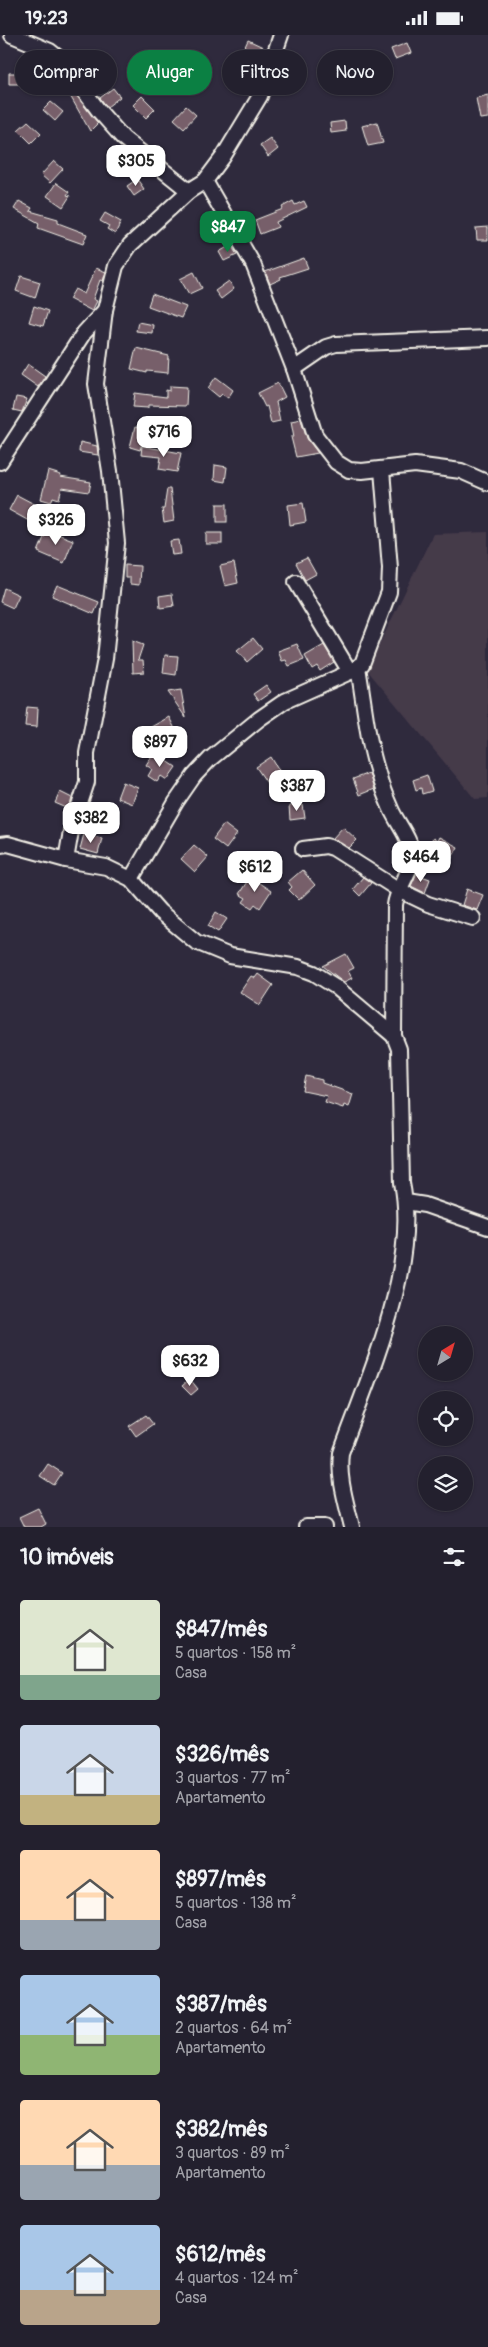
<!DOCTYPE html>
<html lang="pt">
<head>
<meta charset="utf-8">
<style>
	:root { --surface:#23202e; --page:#2f2d3a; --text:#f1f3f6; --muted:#a3a3aa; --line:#403e4a; --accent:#0b8043 }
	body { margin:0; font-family:Pangolin,sans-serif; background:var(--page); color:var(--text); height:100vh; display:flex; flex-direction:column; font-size:19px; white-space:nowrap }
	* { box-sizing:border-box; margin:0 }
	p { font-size:16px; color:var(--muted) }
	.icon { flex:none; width:28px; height:28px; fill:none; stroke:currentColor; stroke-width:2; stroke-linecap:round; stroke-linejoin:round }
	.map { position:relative; height:1492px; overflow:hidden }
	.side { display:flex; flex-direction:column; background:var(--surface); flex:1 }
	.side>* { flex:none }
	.top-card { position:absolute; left:15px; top:15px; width:459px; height:45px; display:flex; gap:10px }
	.needle { width:32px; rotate:37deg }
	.buttons { position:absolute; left:418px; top:1291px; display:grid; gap:10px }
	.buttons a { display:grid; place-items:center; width:55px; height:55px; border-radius:50%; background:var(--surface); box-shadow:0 1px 4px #0004,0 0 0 1px var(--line); font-size:25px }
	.price { position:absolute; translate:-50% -42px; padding:0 11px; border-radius:10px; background:#fff; color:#222; font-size:16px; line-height:32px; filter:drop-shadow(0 1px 2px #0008) }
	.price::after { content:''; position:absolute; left:50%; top:30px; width:15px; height:11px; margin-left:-8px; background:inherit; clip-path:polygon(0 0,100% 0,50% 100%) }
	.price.selected { background:var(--accent); color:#fff }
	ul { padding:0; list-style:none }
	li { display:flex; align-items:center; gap:15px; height:125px; padding:0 20px }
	li span { display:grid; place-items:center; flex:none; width:140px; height:100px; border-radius:5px; color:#555 }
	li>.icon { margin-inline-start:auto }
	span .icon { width:60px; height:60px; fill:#fffc; stroke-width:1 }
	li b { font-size:21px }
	h2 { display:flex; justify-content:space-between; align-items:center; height:60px; padding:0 20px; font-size:21px }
	.tag { padding:0 18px; border-radius:22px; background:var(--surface); box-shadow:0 1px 4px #0004,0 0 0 1px var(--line); font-size:18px; line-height:45px }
	.tag.selected { background:var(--accent); color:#fff }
	.status { display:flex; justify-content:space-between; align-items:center; height:35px; padding:0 25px; background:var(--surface); direction:ltr }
	.status svg { height:14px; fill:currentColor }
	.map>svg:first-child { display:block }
	.built { fill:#453a4a }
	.building { fill:#775f6a; stroke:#f4f1e8 }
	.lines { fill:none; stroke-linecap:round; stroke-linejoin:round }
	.minor-casing { stroke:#f4f1e8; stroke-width:18 }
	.minor { stroke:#2f2a3d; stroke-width:14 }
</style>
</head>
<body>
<div class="status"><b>19:23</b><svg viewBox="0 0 49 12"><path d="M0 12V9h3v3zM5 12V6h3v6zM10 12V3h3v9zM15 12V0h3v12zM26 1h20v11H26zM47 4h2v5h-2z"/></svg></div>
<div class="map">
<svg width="488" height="1492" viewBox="0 0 488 1492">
	<rect width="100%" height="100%" fill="#2f2a3d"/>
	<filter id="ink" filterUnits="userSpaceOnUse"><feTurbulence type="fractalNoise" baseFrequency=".02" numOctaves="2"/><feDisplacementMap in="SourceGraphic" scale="10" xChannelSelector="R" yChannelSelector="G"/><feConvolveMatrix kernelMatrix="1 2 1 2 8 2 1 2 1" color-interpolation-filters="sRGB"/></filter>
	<g filter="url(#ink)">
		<!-- built -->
		<path class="built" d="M488,497V763L475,764L367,635L433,499Z"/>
		<!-- building -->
		<g class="building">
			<path d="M248,5L263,12L258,23L243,16Z"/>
			<path d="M407,8L411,18L395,24L391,14Z"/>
			<path d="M284,19L298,26L293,36L280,30Z"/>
			<path d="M9,38H19L50,50L46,59L21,49H9Z"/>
			<path d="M113,53L120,62L107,72L100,63Z"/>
			<path d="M72,55L98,88L90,96L68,57Z"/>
			<path d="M488,60V83L480,84L476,63Z"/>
			<path d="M142,61L155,74L146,83L133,70Z"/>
			<path d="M51,67L63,77L55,86L43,75Z"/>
			<path d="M186,71L196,80L184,93L174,84Z"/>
			<path d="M28,86L41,98L31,108L18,95Z"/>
			<path d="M345,86L346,96L331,98L330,88Z"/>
			<path d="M377,87L383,108L368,111L362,91Z"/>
			<path d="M270,103L278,114L268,122L260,110Z"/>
			<path d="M54,126L63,134L50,148L41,140Z"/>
			<path d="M137,144L144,154L134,161L127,151Z"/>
			<path d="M56,148L69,157L67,160L70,161L63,172L47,161Z"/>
			<path d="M19,166L32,173L30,176L58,184V188L87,199L83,209L38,193L39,188L14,174Z"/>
			<path d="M293,166L295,170L304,166L307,172L276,187L278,192L260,199L255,185L283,174L282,172Z"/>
			<path d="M105,178L121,187L115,199L107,194L109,191L100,186Z"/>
			<path d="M488,192V205H477L476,193Z"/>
			<path d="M231,210L237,220L224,226L219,217Z"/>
			<path d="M304,223L308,233L280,242L281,244L270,249L265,237Z"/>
			<path d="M96,233L106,237L103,246L100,245L93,264L97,266L92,276L69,264L75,254L84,259Z"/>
			<path d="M194,237L202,253L189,259L180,244Z"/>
			<path d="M21,241L40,247L35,263L16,256Z"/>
			<path d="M229,246L234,254L221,264L215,256Z"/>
			<path d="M152,259L186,272L181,283L148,271Z"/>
			<path d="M34,271L48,276L43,291L29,287Z"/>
			<path d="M138,287L153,290L152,298L136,296Z"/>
			<path d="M136,313L169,321L168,338L147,336V338L131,334Z"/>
			<path d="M28,329L45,341L38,352L21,340Z"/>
			<path d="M216,342L233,355L228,363L222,359L219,362L208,353Z"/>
			<path d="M278,348L285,362L276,367L280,386L271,388L267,371L265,372L258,358Z"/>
			<path d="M170,351L187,352L186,371L148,370V373L133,372L135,358L166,362V355L170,356Z"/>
			<path d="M16,362L27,364L22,377L13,375Z"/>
			<path d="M301,384L307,403L318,418L296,422L291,402H294L291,386Z"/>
			<path d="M135,392L146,395L140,415L130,412Z"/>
			<path d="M80,407L97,411L98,420L79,417Z"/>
			<path d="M142,411L181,418L177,437L159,434L161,422L141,420Z"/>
			<path d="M215,430L227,432L225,447L214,445Z"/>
			<path d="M48,436L61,440L60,442L91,447L89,457L62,453L59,464L53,462L51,467L41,464Z"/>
			<path d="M167,454H170L174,486L164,488L162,474H164Z"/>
			<path d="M17,460L36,470L29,486L9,475Z"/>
			<path d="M303,468L306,487L290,490L288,470Z"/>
			<rect x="217" y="469" width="10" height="18"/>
			<path d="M47,495L73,505L64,528L38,517Z"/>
			<rect x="206" y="498" width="16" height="11"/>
			<path d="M179,505L181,519L172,520L170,506Z"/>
			<path d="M307,523L316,539L305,545L296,528Z"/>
			<path d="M234,528L238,548L225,551L220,531Z"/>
			<path d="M125,530L140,531L139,550L130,549V543H125Z"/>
			<path d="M57,550L99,567L94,579L52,561Z"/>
			<path d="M4,553L19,560L13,573L0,567Z"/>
			<path d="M172,559L174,571L160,573L159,561Z"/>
			<path d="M253,603L262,614L247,627L237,616Z"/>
			<path d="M132,606L143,610L138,625H143L144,637L133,638Z"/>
			<path d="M297,609L304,625L289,631L286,625L282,626L278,616Z"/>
			<path d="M324,610L334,627L320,636L317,631L312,634L305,621Z"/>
			<path d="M165,620L178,621L176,640L163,638Z"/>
			<path d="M266,650L271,657L258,666L253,659Z"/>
			<path d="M181,655L186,683L168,657Z"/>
			<path d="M27,672L38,673L37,692L25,691Z"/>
			<path d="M169,682L176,696L159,706L151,692Z"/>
			<path d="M154,717L176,732L167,745L161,741L157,747L148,741L152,734L146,730Z"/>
			<path d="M271,722L283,742L269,751L256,732Z"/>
			<path d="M369,738L374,754L359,760L353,744Z"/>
			<path d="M427,740L432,756L422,759L421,753L416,755L413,745Z"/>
			<path d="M123,747L138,753L132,769L117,763Z"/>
			<path d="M60,757L72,763L69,774L55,768Z"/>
			<path d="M303,770L305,783L290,785L289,771Z"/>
			<path d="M224,789L237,799L226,814L213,804Z"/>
			<path d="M343,792L357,805L349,813L332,804Z"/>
			<path d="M84,799L102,803L98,819L80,814Z"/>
			<path d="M439,802L458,812L448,830L430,820L432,816L428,814L433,803L437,806Z"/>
			<path d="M194,810L208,822L195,837L181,824Z"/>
			<path d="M302,835L315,850L299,865L289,855L292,852L288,847Z"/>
			<path d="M416,839L430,844L425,858L411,851Z"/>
			<path d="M250,842L271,856L260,873L255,869L252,873L243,867L246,863L239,859Z"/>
			<path d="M363,842L371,848L360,861L353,854Z"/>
			<path d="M467,854L483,860L477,875L462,870Z"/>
			<path d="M216,877L227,884L218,897L208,891Z"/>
			<path d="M346,919L354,933L348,936L352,943L344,947L323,931Z"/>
			<path d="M258,939L273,950L260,970L240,957L251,941L255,943Z"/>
			<path d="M306,1041L322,1045V1048L353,1059L349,1072L344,1070L343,1073L325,1067L327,1061L303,1056Z"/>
			<path d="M190,1344L198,1354L191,1360L182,1351Z"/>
			<path d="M146,1380L153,1389L136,1401L129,1391Z"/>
			<path d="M48,1429L62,1438L54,1450L40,1441Z"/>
			<path d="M38,1473L46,1489L41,1492H24L19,1482Z"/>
		</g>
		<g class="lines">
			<defs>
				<g id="minor">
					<path d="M12,0L50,16L60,24L99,76L123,103L189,156"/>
					<path d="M205,146L253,229L294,334L315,400L336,427L349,435L362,436L415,430L461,436L488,448"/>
					<path d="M294,334L326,312L336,309L488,303"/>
					<path d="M0,427L83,299L105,275"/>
					<path d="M296,547L350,637"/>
					<path d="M0,810L8,809L66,825L106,832L131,844L160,877L196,907L230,921L298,932L314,938L336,952L394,1001"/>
					<path d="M303,814L326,811L333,813L399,855L428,869L473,883"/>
					<path d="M66,825L71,796L87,747V718L105,624L117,508L110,436L96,349L105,275L116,231L130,210L189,156L205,146L223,122L260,61L281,0"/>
					<path d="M131,844L176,767L194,741L210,724L259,684L285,666L350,637L362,629L389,557L390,533L382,435"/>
					<path d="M406,1167L425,1170L488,1192"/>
					<path d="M306,1492H325"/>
					<path d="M352,1492C346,1467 338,1443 341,1418C369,1340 419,1231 402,1148L399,1014L394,1001L395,870C397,852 412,838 412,819C411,804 397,788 391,774C386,763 381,750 378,738C367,704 364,667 358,632"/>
				</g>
			</defs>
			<!-- minor casing -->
			<use href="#minor" class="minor-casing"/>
			<!-- minor -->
			<use href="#minor" class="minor"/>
		</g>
	</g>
</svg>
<div class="buttons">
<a><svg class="needle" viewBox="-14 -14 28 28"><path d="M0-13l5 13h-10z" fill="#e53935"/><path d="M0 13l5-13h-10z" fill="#a3a3aa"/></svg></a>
<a><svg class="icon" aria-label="locate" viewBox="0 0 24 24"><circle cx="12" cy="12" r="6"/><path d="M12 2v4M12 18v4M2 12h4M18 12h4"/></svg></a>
<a><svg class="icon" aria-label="layers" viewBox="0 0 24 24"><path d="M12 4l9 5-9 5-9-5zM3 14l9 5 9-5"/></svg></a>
</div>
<b class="price" style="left:136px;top:152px">$305</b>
<b class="price selected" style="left:228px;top:218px">$847</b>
<b class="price" style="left:164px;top:423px">$716</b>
<b class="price" style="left:56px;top:511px">$326</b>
<b class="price" style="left:160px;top:733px">$897</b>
<b class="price" style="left:297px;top:777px">$387</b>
<b class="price" style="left:91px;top:809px">$382</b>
<b class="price" style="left:421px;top:848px">$464</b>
<b class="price" style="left:255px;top:858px">$612</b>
<b class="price" style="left:190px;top:1352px">$632</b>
<div class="top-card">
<a class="tag">Comprar</a>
<a class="tag selected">Alugar</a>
<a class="tag">Filtros</a>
<a class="tag">Novo</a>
</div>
</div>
<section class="side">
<h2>10 imóveis<svg class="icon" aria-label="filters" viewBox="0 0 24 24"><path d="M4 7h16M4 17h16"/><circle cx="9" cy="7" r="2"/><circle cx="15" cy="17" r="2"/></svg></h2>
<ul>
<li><span style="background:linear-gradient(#dfe7d0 75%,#7fa58c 0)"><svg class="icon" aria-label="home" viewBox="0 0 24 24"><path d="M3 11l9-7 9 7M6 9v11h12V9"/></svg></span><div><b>$847/mês</b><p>5 quartos · 158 m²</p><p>Casa</p></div></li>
<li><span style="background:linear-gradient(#c9d6e8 70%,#c2b280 0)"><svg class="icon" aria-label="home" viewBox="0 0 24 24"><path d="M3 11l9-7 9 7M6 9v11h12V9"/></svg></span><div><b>$326/mês</b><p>3 quartos · 77 m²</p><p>Apartamento</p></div></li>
<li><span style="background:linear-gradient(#ffd9b3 70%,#9aa5b1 0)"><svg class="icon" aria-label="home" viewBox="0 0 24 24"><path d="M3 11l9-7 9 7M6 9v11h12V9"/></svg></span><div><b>$897/mês</b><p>5 quartos · 138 m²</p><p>Casa</p></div></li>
<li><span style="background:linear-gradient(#a9c7e8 60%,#8fb573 0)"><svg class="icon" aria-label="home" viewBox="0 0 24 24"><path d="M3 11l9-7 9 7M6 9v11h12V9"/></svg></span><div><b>$387/mês</b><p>2 quartos · 64 m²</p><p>Apartamento</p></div></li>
<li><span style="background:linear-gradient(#ffd9b3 65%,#9aa5b1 0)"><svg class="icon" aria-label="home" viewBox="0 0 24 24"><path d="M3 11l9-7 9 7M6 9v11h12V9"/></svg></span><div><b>$382/mês</b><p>3 quartos · 89 m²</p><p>Apartamento</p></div></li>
<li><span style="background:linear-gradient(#a9c7e8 65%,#b9a48a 0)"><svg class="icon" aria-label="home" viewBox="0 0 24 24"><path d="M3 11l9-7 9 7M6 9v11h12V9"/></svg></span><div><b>$612/mês</b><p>4 quartos · 124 m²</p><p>Casa</p></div></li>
</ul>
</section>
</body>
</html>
